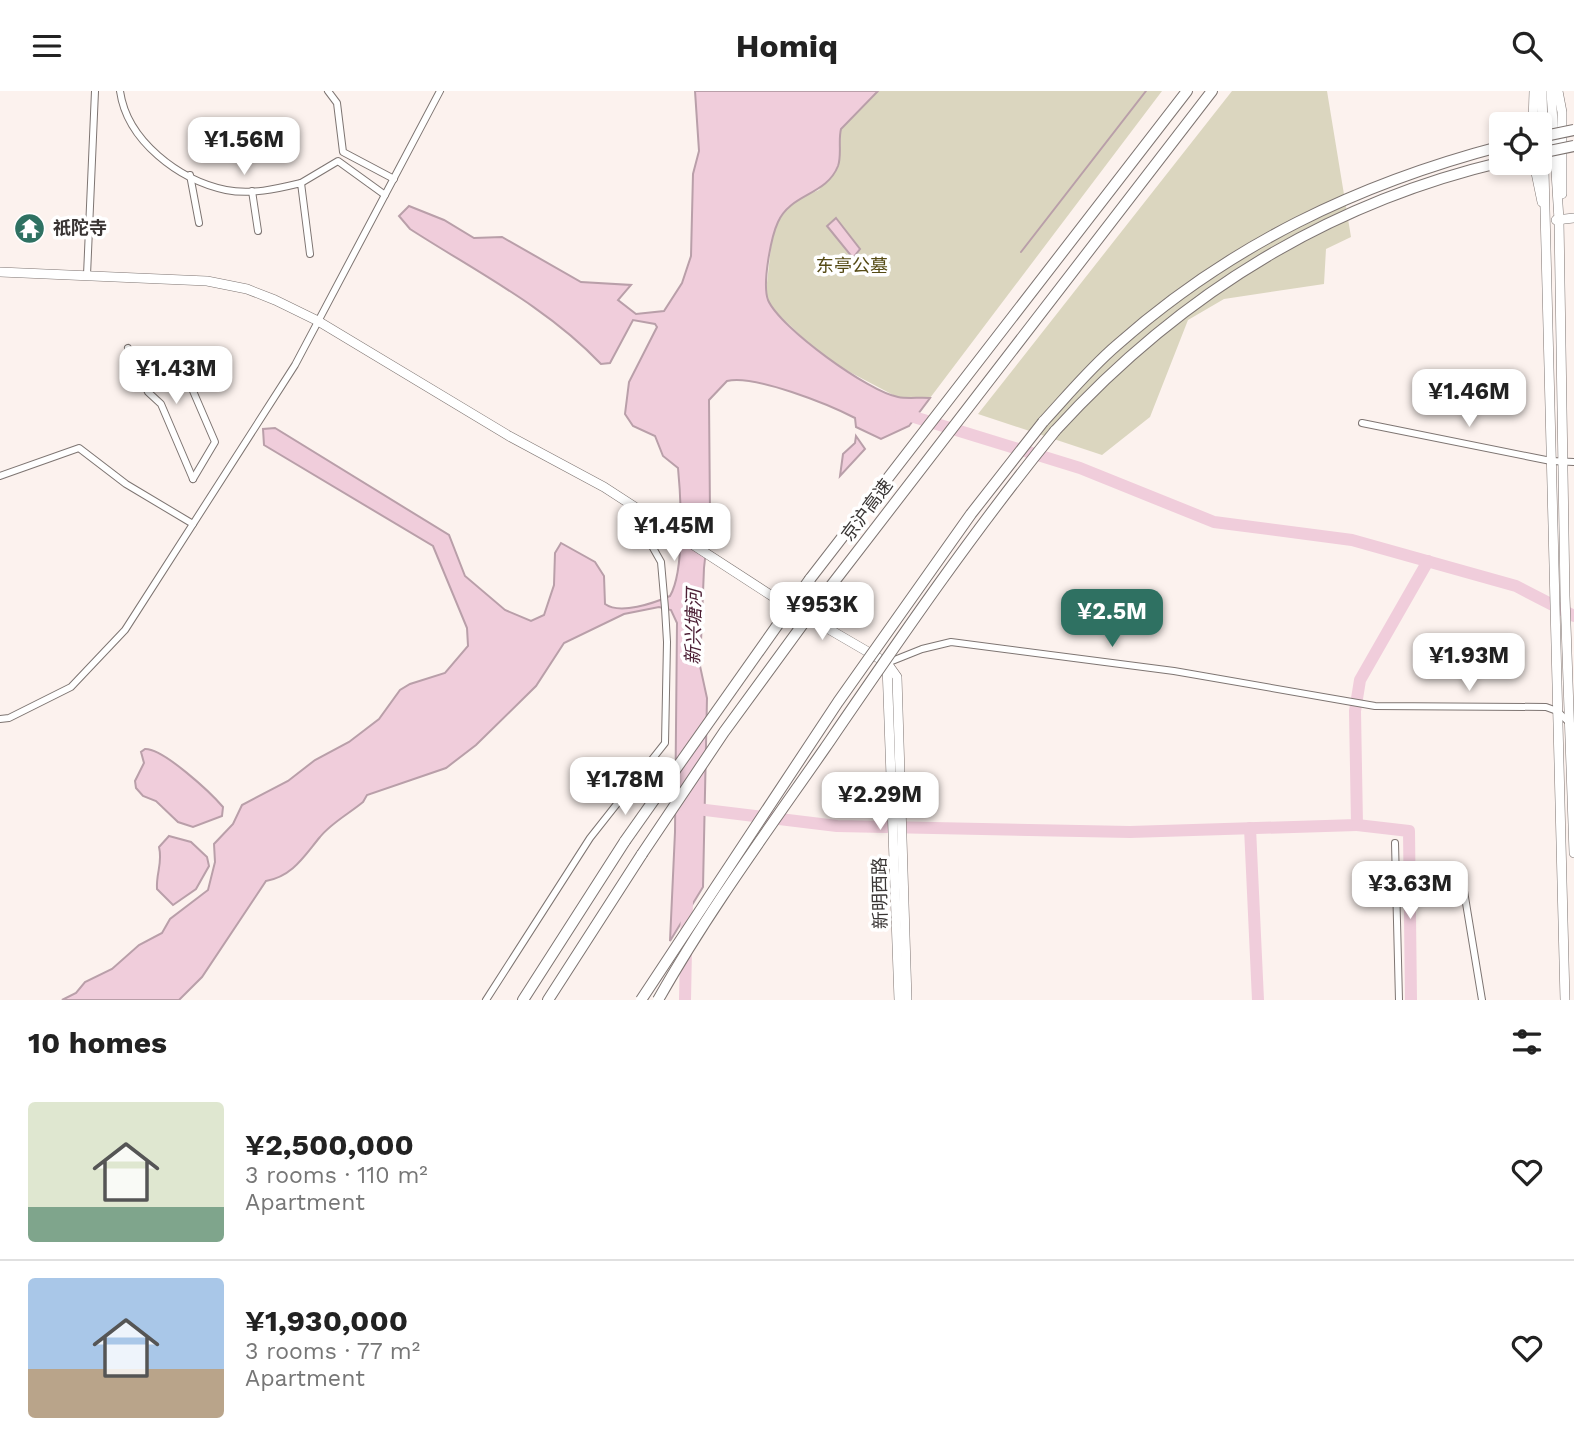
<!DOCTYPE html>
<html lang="en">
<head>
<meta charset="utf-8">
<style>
	:root { --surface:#fff; --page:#f2f2f2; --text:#222; --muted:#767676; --line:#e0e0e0; --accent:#2f7162 }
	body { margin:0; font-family:"Work Sans","Noto Sans SC",sans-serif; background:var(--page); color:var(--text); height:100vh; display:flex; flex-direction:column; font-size:26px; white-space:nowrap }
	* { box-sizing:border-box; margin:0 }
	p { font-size:23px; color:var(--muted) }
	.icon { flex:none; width:38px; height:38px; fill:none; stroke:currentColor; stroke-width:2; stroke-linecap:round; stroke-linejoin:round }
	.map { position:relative; height:909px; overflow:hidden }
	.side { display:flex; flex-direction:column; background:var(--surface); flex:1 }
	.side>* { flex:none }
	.controls { position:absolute; left:1489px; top:21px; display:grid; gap:14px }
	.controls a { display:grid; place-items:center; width:63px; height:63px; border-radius:7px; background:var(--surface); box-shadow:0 4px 10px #0003; font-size:35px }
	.price { position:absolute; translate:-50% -60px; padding:0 16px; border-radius:14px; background:#fff; color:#222; font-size:23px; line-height:46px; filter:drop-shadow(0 2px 4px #0008) }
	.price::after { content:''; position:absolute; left:50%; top:42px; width:21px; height:16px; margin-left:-10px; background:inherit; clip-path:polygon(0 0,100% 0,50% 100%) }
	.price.active { background:var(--accent); color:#fff }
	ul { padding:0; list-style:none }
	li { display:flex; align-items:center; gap:21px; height:175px; padding:0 28px }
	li+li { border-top:2px solid var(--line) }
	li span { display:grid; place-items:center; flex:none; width:196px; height:140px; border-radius:7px; color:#555 }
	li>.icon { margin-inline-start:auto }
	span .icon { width:84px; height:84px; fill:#fffc; stroke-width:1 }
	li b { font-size:30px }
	h2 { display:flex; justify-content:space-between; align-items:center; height:84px; padding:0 28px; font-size:30px }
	header { display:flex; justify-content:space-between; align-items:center; height:91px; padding:0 28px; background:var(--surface); font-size:32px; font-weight:700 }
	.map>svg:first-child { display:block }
	.green { fill:#dbd6bf }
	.water { fill:#f0cddb; stroke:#b99fa9; stroke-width:2 }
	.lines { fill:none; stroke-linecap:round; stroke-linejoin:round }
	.stream { stroke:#b99fa9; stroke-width:2 }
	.river { stroke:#f0cddb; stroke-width:12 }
	.street-casing { stroke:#7e7572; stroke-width:8 }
	.secondary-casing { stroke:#7e7572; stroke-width:10 }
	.highway-casing { stroke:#7e7572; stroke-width:12 }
	.street { stroke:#fff; stroke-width:6 }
	.secondary { stroke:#fff; stroke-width:9 }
	.highway { stroke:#fff; stroke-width:10 }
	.highway-bridge-casing { stroke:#7e7572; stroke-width:12; stroke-linecap:butt }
	.highway-bridge { stroke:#fff; stroke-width:10 }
	.labels { text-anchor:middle; stroke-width:7; stroke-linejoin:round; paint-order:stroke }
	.poi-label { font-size:18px; font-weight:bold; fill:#393534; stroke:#fff; text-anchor:start }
	.park-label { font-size:18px; fill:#564b15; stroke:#fff }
	.street-label { font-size:18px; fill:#393534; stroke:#fff }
	.water-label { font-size:19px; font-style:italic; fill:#4b1e34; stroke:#fff }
</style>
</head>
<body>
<header><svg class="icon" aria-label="menu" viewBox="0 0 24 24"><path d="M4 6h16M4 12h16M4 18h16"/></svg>Homiq<svg class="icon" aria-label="search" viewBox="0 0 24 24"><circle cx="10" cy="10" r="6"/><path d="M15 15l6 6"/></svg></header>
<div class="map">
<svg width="1574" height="909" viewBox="0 0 1574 909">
	<rect width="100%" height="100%" fill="#fcf2ee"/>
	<!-- green -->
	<g class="green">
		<path d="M878,0H1162L930,307L897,306L825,268L773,218L768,210L766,201L772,147L778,131L792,110L819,99L839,70L841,38Z"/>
		<path d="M1232,0H1327L1351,146L1326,158L1324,193L1224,208L1188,229L1150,326L1102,364L978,323Z"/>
	</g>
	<!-- water -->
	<g class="water">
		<path d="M695,0H878L841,38C838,50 842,64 838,75C826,105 791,102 778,131C771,146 762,193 768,209C780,237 869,301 898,306C908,308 920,306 930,307L909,335L881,348L856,336L855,327C830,314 754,283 727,290L709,309L710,423L704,477L700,575L707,607L703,796L670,850L675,741L677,532L671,519L659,516L624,523L564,552L536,595L476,654L446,677L367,704L363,711C350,722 331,732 320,746C304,765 293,785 266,790L202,886L179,909H62L76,902L85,891L112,878L139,854L162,842L170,828L208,799L215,771L214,753L233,733L242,714L288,690L315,669L349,651L379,628L400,599L410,593L445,582L468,555L467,537L433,455L264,354L263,338L275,337L449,444L465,485L505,519L531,530L544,524L554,494L555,462L561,452L595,471L604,485L605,513C620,524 654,512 670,505C685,479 681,408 678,377L663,365L655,345L633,335L625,323L629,291L657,236L655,233L633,229L610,272L601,273C547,216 475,180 410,138L399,125L409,115L444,129L474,147L502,146L581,191L631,194L618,209L636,223L664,220L682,192L691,165L693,83L699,60Z"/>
		<path d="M836,127L860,158L853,167L827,135Z"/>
		<path d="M856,345L865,358L840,385L843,363L855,352Z"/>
		<path d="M145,658C163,657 211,702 223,716L222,725L193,736L178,731L156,710L143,705L136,697L135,690L144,672L141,661Z"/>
		<path d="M169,745L191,751L207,766L209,775L196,798L173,814L157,798C156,781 163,772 159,756Z"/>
	</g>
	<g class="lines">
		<!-- stream -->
		<path class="stream" d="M1021,161L1146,0"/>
		<!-- river -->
		<g class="river">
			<path d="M901,322L1080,377L1214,431L1352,449L1516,495L1574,525"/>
			<path d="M689,717L837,735L1130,741L1357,734L1355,620L1360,589L1428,470"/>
			<path d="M1357,734L1409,740L1411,909"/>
			<path d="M1250,737L1258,909"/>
			<path d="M685,909L687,808"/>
		</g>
		<defs>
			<g id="street">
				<path d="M120,0C127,50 179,89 226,99C251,104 276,98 301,92L310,163"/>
				<path d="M328,0L337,12L343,61L394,88"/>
				<path d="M190,84L199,132"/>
				<path d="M301,92L338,70L385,104"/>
				<path d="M252,100L258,140"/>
				<path d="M87,184L95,0"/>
				<path d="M128,257L148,301L161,313L193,388"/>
				<path d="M190,293L215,351L193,388"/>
				<path d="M1362,332L1551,370L1574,371"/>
				<path d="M0,385L79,357L126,393L193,433"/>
				<path d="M887,572L922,558L951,551L1174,580L1375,615L1546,616L1557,620L1574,636"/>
				<path d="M0,628L9,627L71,596L125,539L295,274L440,0"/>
				<path d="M1395,752L1399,909"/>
				<path d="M1396,800L1463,794L1482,909"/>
				<path d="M486,909L590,747L665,652L667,551L665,517L661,471L648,448"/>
			</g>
			<g id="secondary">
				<path d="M1542,0L1565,909"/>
				<path d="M1551,0L1559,129L1565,505L1574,762"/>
				<path d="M1558,0L1562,21V103"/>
				<path d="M1533,33L1534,0"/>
				<path d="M1534,72L1542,111"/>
				<path d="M1556,129L1574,127"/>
				<path d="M0,181L207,190L247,198L275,209L318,230L509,345L604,396L772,505L887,572L897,586L907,909"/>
				<path d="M887,574L899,909"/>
			</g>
			<g id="highway">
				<path d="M1043,331C1067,305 1090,277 1117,254C1230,154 1357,93 1502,55"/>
				<path d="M1055,340C1177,206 1324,113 1502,71"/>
				<path d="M810,488L1187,0"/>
				<path d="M827,500L1212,0"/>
				<path d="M523,909L625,750"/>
				<path d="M548,909L642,763"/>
			</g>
		</defs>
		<!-- street casing -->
		<use href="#street" class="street-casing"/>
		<!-- secondary casing -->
		<use href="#secondary" class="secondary-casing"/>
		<!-- highway casing -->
		<use href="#highway" class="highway-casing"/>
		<!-- street -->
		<use href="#street" class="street"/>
		<!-- secondary -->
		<use href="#secondary" class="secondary"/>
		<!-- highway -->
		<use href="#highway" class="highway"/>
		<defs>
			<g id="highway-bridge">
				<path d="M1540,46L1574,39"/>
				<path d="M1540,62L1574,55"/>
				<path d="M625,750L810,488"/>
				<path d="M642,763L724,641L827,500"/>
				<path d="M641,909L838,611L971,423L1043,331"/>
				<path d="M658,909C707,822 768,739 825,657C899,549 972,442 1055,340"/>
			</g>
		</defs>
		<!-- highway-bridge casing -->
		<use href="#highway-bridge" class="highway-bridge-casing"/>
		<!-- highway-bridge -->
		<use href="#highway-bridge" class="highway-bridge"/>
	</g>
	<!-- icons -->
	<defs>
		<symbol id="temple-disc" viewBox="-11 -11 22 22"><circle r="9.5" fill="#2f7162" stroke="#fff"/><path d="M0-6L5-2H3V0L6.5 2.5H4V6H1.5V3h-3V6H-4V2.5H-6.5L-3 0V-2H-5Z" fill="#fff"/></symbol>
	</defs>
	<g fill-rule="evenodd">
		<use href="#temple-disc" x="12" y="120" width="35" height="35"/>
	</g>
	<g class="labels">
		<!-- poi labels -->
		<g class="poi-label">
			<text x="53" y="143">祇陀寺</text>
		</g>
		<!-- park labels -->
		<g class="park-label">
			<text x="852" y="181">东亭公墓</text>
		</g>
		<!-- street labels -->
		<g class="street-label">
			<text transform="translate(867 419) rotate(-53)" y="6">京沪高速</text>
			<text transform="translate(880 802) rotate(-91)" y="6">新明西路</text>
		</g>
		<!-- water labels -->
		<g class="water-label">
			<text transform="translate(693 536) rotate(-89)" y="7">新兴塘河</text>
		</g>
	</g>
</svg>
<div class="controls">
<a><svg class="icon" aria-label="locate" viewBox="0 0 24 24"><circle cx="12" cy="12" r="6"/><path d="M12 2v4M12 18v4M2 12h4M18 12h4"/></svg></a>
</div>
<b class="price" style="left:244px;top:86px">¥1.56M</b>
<b class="price" style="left:176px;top:315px">¥1.43M</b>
<b class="price" style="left:1469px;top:338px">¥1.46M</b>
<b class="price" style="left:674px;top:472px">¥1.45M</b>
<b class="price" style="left:822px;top:551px">¥953K</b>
<b class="price active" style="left:1112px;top:558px">¥2.5M</b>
<b class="price" style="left:1469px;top:602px">¥1.93M</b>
<b class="price" style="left:625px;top:726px">¥1.78M</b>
<b class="price" style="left:880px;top:741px">¥2.29M</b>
<b class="price" style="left:1410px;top:830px">¥3.63M</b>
</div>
<section class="side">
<h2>10 homes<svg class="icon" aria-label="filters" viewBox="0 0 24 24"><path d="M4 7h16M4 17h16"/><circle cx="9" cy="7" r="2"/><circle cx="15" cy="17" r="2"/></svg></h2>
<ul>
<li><span style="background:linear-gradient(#dfe7d0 75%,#7fa58c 0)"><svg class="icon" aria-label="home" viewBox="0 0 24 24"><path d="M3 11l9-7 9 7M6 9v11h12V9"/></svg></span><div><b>¥2,500,000</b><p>3 rooms · 110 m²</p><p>Apartment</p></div><svg class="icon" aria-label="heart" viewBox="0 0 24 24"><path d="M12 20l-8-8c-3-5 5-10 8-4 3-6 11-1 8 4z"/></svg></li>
<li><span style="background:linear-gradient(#a9c7e8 65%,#b9a48a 0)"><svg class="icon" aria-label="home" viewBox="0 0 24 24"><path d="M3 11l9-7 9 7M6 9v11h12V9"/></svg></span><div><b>¥1,930,000</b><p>3 rooms · 77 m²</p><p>Apartment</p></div><svg class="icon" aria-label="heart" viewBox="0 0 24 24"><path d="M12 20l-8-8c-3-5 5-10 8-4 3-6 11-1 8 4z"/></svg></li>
</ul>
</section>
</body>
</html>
